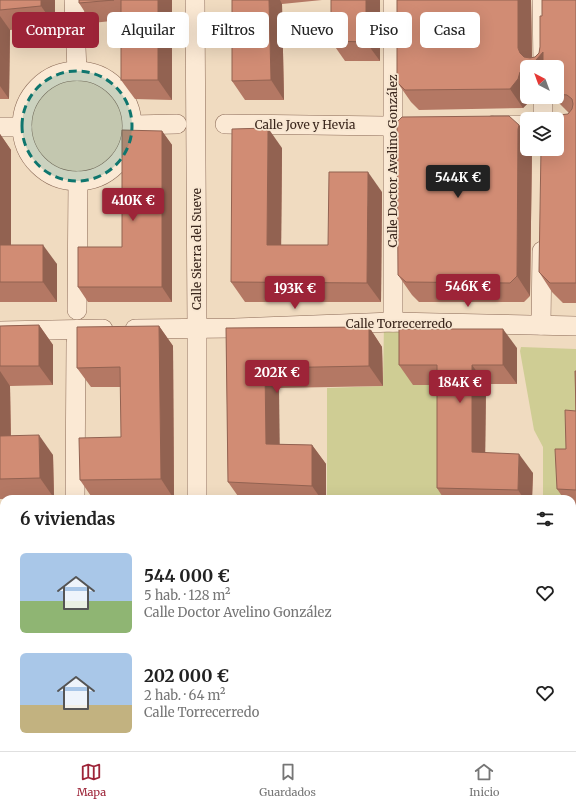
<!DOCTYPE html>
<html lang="es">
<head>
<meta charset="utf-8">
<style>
	:root { --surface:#fff; --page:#f2f2f2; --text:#222; --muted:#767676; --line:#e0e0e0; --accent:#9d2438 }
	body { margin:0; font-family:Merriweather,serif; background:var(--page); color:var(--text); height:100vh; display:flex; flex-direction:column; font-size:15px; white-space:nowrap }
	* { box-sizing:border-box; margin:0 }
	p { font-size:13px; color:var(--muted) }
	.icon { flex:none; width:22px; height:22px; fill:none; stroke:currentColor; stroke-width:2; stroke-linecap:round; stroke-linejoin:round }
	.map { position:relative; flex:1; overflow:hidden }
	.details { position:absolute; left:0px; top:495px; width:576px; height:256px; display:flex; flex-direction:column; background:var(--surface); border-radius:12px 12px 0 0; box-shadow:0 4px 16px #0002 }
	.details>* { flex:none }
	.banner { position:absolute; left:12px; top:12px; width:552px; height:36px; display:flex; gap:8px }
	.needle { width:26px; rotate:319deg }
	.controls { position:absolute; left:520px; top:60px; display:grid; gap:8px }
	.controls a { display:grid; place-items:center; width:44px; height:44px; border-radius:6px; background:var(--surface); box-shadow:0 4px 16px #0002; font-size:20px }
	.price { position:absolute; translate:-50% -34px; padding:0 9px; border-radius:4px; background:var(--accent); color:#fff; font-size:13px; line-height:26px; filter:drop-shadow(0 1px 2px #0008) }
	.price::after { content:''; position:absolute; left:50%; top:24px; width:12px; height:9px; margin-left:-6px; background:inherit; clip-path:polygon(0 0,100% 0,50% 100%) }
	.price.selected { background:#222; color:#fff }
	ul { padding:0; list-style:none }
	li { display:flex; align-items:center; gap:12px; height:100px; padding:0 20px }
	li span { display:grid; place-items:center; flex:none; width:112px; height:80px; border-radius:6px; color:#555 }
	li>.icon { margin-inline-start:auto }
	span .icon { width:48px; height:48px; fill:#fffc; stroke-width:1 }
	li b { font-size:17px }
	h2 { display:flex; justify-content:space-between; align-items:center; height:48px; padding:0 20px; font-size:17px }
	.tag { padding:0 14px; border-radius:6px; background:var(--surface); box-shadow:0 4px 16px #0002; font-size:14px; line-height:36px }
	.tag.selected { background:var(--accent); color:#fff }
	.tab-bar { display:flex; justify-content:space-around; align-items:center; height:56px; border-top:1px solid var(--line); background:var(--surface); font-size:11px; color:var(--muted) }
	.tab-bar a { display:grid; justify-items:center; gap:2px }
	.tab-bar .selected { color:var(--accent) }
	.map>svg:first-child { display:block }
	.green { fill:#cfcd94 }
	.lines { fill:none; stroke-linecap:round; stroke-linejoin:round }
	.minor-casing { stroke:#8b6a57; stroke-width:20 }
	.minor { stroke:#fbe9d4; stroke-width:19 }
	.wall { fill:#b47864 }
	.shaded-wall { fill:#926251 }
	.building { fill:#d18c74; stroke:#926251 }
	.marked { fill:#0f766e; fill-opacity:0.2; stroke:#0f766e; stroke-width:3; stroke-dasharray:8 5; stroke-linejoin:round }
	.labels { text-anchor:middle; stroke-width:3.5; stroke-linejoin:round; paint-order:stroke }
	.street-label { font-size:12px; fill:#3a261c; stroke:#f7e6d1 }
</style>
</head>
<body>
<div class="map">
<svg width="576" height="751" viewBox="0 0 576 751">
	<rect width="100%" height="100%" fill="#f0dbc0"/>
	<!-- green -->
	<g class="green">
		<path d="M384,322L412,323L413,385H450V499H327V388L383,386Z"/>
		<path d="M521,347L576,349V469L570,499H543V447L534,430L520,351Z"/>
		<path d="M572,533H576V608L572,619Z"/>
		<path d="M4,639V747H124L125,751H0V640Z"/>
	</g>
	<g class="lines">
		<defs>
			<g id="minor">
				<path d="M74,0L77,71"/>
				<path d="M195,0L197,327V499"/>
				<path d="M542,0L543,67"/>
				<circle cx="77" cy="126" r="55"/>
				<path d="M543,97V119"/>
				<path d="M225,124L385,126"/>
				<path d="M133,125L177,124"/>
				<path d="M494,125H527"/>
				<path d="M0,127H22"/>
				<path d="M77,310L78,181"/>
				<path d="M393,322V0"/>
				<path d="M541,325L542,251"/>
				<path d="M135,329L235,328L393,322L576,326"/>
				<path d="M0,331L103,329"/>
				<path d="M75,499L76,342"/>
				<path d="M0,523H4"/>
				<path d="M572,533H576"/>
				<path d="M572,619L576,608"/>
				<path d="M199,747V751"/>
				<path d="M529,751L530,747"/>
			</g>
		</defs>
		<!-- minor casing -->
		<use href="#minor" class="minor-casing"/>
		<!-- minor -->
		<use href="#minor" class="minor"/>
	</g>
	<!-- wall -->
	<g class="wall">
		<path d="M0,0H55V26L10,30L9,99H0Z"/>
		<path d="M79,0H172V100L135,99L121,80V20L92,23L79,3Z"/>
		<path d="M232,0H322L282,4L284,100H245L232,81Z"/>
		<path d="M331,0H380V61H345L331,41Z"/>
		<path d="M397,0H531L532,58L535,57L539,53L540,47L542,16L576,0V303H563L552,292L539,272L568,114L569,113L556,100L554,97H557V67H527V97L532,99L523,108L419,110L411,102L397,82Z"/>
		<path d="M519,125L527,136V149H532L530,296L524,302H419L412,295L398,275Z"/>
		<path d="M162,131L172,145V302H88L78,287L122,247Z"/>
		<path d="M0,134L11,150V245L57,264V302H0Z"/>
		<path d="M282,148L281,245H328L382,192L381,302H245L231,282Z"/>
		<path d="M39,325L53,345V385L10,386L11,436L53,455L54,498L0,499V326Z"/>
		<path d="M159,326L173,346L174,499H93L80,480L121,437V387H91L77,368Z"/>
		<path d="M369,327L382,347L383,386L279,388V444L312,445L326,464V499H240L228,482L226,328Z"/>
		<path d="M517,348V384H486L485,452L533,473L532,499H444L437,488V385H413L399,365Z"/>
		<path d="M576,371V509L572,508V499H564L557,489L576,411Z"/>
		<rect x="0" y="531" width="4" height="104"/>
	</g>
	<!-- shaded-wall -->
	<g class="shaded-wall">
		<path d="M41,0H55V26L41,6Z"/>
		<path d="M158,0H172V100L158,80Z"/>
		<path d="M269,0H280L282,4L284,100L271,80Z"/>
		<path d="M366,0H380V61L366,42Z"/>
		<path d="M518,0H531L532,64L543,52L553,67H530L520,53L518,48Z"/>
		<path d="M0,16L10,30L9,99L0,86Z"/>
		<path d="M520,72L527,82V97H532V99L523,108L510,89Z"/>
		<path d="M519,125L527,136V149H532L530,296L517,276L518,129Z"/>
		<path d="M268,128L282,148L281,265L267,245Z"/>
		<path d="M162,131L172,145V302L162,287Z"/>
		<path d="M0,134L11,150V265L0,249Z"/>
		<path d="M368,172L382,192L381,302L367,283Z"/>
		<path d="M43,245L57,264V302L43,282Z"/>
		<path d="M39,325L53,345V385L39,366Z"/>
		<path d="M159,326L173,346L174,499L161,479Z"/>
		<path d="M369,327L382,347L383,386L369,366Z"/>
		<path d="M503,329L517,348V384L503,365Z"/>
		<path d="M472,365L486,384L485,472L472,452Z"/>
		<path d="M265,368L279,388L280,464L266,444Z"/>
		<path d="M0,371L10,386L11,456L0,440Z"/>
		<path d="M39,435L53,455L54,498L40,478Z"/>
		<path d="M312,445L326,464V499H321L312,486Z"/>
		<path d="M519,454L533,473L532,499H524L518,490Z"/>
	</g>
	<!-- building -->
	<g class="building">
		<path d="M0,0H41V6L0,10Z"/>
		<path d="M79,0H114L79,3Z"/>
		<rect x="121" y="0" width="37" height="80"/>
		<path d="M232,0H269L271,80L232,81Z"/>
		<path d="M331,0H366V42L331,41Z"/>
		<path d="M397,0H518V48L520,53L524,57L530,58L535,57L539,53L540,47V16H542V0H576V283H550L539,272L541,149H557V119H542V117L568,114L572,109L573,104L572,99L567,95L557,94V67H543V52L530,67L524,68L520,72L518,79L510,89L405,90L397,82Z"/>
		<path d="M509,116L519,125L518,129L517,276L510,283L406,282L398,275L397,122L402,117Z"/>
		<path d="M268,128L267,245H328L329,172H368L367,283L231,282L232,129Z"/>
		<path d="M122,130L162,131V287H78V247H122Z"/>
		<rect x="0" y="245" width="43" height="37"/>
		<path d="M39,325V366H0V326Z"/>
		<path d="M159,326L161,479L80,480L79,438L121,437L120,367L77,368V327Z"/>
		<path d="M369,327V366L265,368L266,444L312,445V486L228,482L226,328Z"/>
		<path d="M399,329H503V365H472V452L519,454L518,490L437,488V365H399Z"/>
		<path d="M575,371H576V490L557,489L555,449H566L565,410L576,411Z"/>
		<path d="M39,435L40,478L0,479V436Z"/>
		<rect x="0" y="531" width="4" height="85"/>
		<path d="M572,650H576V751H558V747H572Z"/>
	</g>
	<!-- marked area -->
	<path class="marked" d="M22 126a55 55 0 1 1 110 0a55 55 0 1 1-110 0Z"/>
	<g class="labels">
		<!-- street labels -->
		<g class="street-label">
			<text x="305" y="129">Calle Jove y Hevia</text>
			<text transform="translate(393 161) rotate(-90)" y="4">Calle Doctor Avelino González</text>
			<text transform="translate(197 249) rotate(-90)" y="4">Calle Sierra del Sueve</text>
			<text x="399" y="328">Calle Torrecerredo</text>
		</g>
	</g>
</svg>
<div class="controls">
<a><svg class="needle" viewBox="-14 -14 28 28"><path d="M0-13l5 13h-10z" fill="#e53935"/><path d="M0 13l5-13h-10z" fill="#767676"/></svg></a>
<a><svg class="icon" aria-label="layers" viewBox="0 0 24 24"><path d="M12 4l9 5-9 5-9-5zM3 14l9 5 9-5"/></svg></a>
</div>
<b class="price selected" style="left:458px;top:199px">544K €</b>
<b class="price" style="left:133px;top:222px">410K €</b>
<b class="price" style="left:468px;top:308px">546K €</b>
<b class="price" style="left:295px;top:310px">193K €</b>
<b class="price" style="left:277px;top:394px">202K €</b>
<b class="price" style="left:460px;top:404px">184K €</b>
<div class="banner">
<a class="tag selected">Comprar</a>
<a class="tag">Alquilar</a>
<a class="tag">Filtros</a>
<a class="tag">Nuevo</a>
<a class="tag">Piso</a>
<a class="tag">Casa</a>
</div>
<section class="details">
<h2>6 viviendas<svg class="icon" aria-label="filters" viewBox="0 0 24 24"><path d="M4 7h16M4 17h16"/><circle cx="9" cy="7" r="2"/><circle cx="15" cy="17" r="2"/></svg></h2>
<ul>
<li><span style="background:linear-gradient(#a9c7e8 60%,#8fb573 0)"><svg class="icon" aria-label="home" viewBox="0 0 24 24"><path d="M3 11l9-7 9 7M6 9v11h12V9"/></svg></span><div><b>544 000 €</b><p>5 hab. · 128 m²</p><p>Calle Doctor Avelino González</p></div><svg class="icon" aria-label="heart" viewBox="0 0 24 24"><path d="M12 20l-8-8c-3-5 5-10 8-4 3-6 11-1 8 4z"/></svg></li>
<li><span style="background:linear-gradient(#a9c7e8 65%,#c2b280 0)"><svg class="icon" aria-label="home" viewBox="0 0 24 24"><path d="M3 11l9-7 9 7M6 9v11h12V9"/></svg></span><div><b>202 000 €</b><p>2 hab. · 64 m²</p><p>Calle Torrecerredo</p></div><svg class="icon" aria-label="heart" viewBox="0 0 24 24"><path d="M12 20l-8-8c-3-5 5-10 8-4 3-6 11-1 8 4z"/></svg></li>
</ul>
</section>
</div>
<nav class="tab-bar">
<a class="selected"><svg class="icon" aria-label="map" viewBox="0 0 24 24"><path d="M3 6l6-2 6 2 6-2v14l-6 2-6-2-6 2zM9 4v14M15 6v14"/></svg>Mapa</a>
<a><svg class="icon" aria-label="saved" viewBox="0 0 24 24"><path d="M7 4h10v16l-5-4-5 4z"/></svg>Guardados</a>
<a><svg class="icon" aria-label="home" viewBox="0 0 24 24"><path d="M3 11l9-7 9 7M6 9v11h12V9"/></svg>Inicio</a>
</nav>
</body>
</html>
